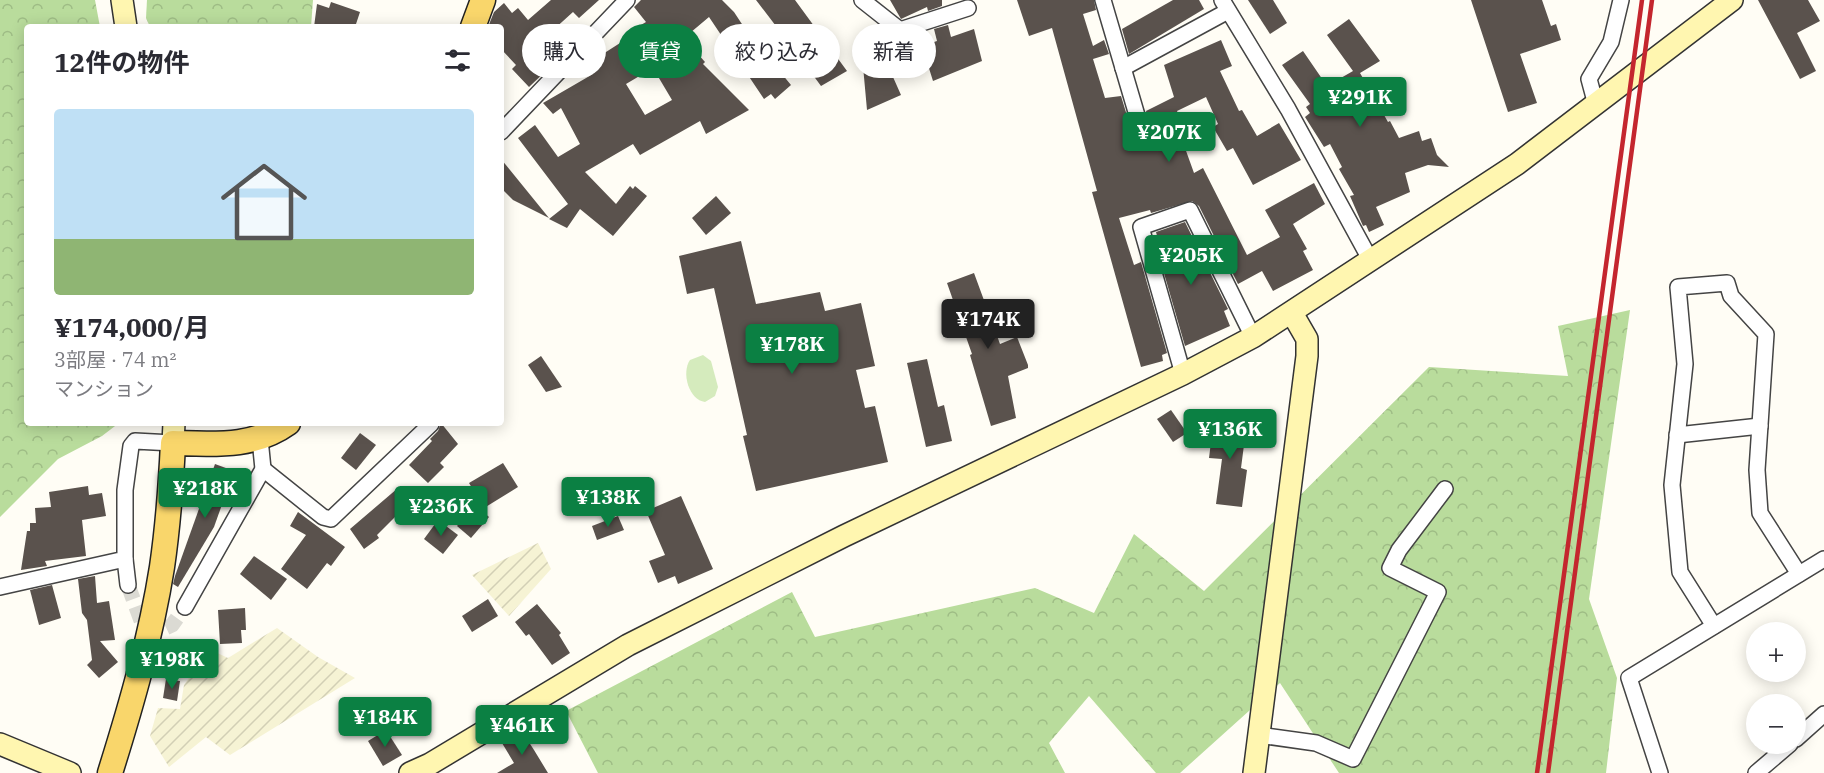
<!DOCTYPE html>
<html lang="ja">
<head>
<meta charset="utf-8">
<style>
	:root { --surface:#fff; --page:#f2f2f3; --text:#2b2b33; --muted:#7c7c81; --line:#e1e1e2; --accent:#0b8043 }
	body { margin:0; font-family:"IBM Plex Serif","Noto Sans JP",serif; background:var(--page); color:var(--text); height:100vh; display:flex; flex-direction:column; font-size:22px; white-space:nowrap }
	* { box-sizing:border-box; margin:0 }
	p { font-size:20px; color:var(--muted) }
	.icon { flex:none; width:33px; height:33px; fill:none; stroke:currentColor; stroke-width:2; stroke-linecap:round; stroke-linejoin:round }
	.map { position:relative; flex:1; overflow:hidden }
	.sheet { position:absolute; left:24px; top:24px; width:480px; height:402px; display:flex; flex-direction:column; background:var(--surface); border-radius:6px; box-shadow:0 3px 15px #0003 }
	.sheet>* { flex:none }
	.banner { position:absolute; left:522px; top:24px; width:570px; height:54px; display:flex; gap:12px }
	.tools { position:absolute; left:1746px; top:622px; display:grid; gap:12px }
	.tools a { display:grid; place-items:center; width:60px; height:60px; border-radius:50%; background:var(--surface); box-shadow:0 3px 15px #0003; font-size:30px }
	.price { position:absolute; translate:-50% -51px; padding:0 14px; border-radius:6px; background:var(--accent); color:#fff; font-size:20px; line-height:39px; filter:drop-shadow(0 2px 3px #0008) }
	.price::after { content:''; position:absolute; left:50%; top:36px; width:18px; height:14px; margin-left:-9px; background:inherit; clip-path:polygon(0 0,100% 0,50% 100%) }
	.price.on { background:#222; color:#fff }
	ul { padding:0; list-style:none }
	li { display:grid; align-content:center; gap:12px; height:318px; padding:0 30px }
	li+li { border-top:2px solid var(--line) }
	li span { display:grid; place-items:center; height:186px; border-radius:6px; color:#555 }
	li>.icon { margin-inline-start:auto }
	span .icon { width:108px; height:108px; fill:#fffc; stroke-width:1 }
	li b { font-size:26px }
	h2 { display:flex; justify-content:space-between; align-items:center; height:72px; padding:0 30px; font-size:26px }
	.chip { padding:0 21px; border-radius:27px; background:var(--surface); box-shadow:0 3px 15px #0003; font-size:21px; line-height:54px }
	.chip.on { background:var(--accent); color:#fff }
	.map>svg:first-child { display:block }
	.farmland { fill:url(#farmland-furrows) }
	.forest { fill:url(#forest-crowns) }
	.garden { fill:#d5ebbd }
	.building { fill:#5a524d; fill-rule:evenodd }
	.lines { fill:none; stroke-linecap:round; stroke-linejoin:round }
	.street-tunnel { stroke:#dbdad3; stroke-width:15; stroke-dasharray:15 8; stroke-linecap:butt }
	.street-casing { stroke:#444; stroke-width:18 }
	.secondary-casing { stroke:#333; stroke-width:24 }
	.primary-casing { stroke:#222; stroke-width:27 }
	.street { stroke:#fff; stroke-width:15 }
	.secondary { stroke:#fff6b0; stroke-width:21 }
	.primary { stroke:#f9d66b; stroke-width:24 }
	.rail { stroke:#c4262e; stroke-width:4.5 }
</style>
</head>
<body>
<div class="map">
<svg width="1824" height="773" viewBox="0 0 1824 773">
	<defs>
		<pattern id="farmland-furrows" width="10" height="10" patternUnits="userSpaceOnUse" patternTransform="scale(1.5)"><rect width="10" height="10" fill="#f6f3d4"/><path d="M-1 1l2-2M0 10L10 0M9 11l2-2" fill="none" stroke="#d2cfb5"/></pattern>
		<pattern id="forest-crowns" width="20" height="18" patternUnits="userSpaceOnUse" patternTransform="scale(1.5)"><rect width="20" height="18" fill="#b9dc9c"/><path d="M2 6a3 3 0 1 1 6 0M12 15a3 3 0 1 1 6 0" fill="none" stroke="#9ebc85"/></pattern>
	</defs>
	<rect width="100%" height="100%" fill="#fffdf5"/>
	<!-- farmland -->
	<g class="farmland">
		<path d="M538,543L551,569L509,616L472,575Z"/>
		<path d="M277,628L318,657L355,678L230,755L206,737L169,767L150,736L158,708L180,709L184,685L209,649L228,658Z"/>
	</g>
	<!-- forest -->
	<g class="forest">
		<path d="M0,0H95L100,27H27V423H119L102,436L58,459L0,517Z"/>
		<path d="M147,0H313L311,27H150L146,18Z"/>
		<path d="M1630,310L1589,599L1617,678L1606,773H1339L1280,683L1180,773H1156L1089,696L1049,743L1065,773H598L566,711L792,592L815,637L1035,588L1094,613L1134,534L1204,591L1429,367L1568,376L1558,326Z"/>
	</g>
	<!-- garden -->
	<path class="garden" d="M703,355L711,361L718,387L715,396L705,402C689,400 681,373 690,360Z"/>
	<!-- building -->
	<g class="building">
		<path d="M551,0H599L579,18L573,12L531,50L548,69L529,87L512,69L516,65L501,49V27H488L494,12L504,3L512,13L518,8L528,20Z"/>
		<path d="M641,0H722L734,12L769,65L772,62L791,85L775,99L771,94L764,99L709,17L684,38L705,62L703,64L749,110L706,134L700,121L640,155L633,144L585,172L616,204L630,186L633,189L635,186L647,196L613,236L580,209L567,228L549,219L568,204L518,138L535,125L558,157L580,144L561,108L553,114L543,103L593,74L584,59L586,57L598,49L606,52L631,36L629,32L646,22L634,7ZM653,68L672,100L645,115L626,84Z"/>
		<path d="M756,0H795L847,71L821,86L807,67L810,65L807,60L811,58L788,29L782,34Z"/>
		<path d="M890,0H942V6L928,11L927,7L901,19Z"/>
		<path d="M1017,0H1094L1096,10L1083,14L1093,46L1104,40L1109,54L1093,59L1105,98L1121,96L1132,132L1139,139L1148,136L1151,131L1146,111L1174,97L1164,65L1221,40L1232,66L1220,71L1239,111L1242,110L1257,136L1279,123L1301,160L1253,185L1233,148L1227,151L1213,127L1218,124L1206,97L1177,111L1181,120L1176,123L1194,173L1203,168L1247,255L1280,237L1265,210L1314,183L1325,204L1293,224L1307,249L1303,251L1313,270L1273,291L1262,271L1238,284L1199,206L1192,201L1151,213L1150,210L1119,218L1134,265L1141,262L1167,353L1162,355L1163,361L1141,367L1092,192L1097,191L1052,28L1029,36Z"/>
		<path d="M1173,0H1199L1204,9L1129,54L1122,29Z"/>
		<path d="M1248,0H1273L1287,23L1270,34Z"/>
		<path d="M1471,0H1542L1551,26L1556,24L1561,40L1520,54L1537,103L1508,112Z"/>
		<path d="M1758,0H1808L1820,21L1797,33L1816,71L1800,79Z"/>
		<path d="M331,2L360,12L355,27H314L317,4L329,8Z"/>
		<path d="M1349,19L1380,61L1360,73L1388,122L1390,121L1399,138L1419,131L1422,141L1431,138L1437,155L1449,167L1428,165L1405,173L1410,192L1376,207L1384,225L1369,232L1366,225L1363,226L1350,196L1354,195L1339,169L1342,167L1330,144L1324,147L1305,117L1310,113L1306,107L1310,104L1282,65L1303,51L1327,86L1353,71L1327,35Z"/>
		<path d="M948,25L951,37L974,29L982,61L933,81L922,46L937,41L934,29Z"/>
		<path d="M886,31L900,40L904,51L891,56L898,75L893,77L901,95L867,110L860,33Z"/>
		<path d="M501,159L549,218L513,200L501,188Z"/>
		<path d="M716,196L731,213L706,235L692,218Z"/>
		<path d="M1185,222L1227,307L1228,309L1224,311L1230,326L1185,346L1159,256L1162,255L1156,232Z"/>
		<path d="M741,241L756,304L820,292L825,311L861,303L875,366L856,370L865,408L875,406L888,462L756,491L743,436L747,435L714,288L687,294L679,256Z"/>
		<path d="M974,273L1000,344L1017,337L1028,365V368L1008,376L1016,418L991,426L970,355L972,354L947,283Z"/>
		<path d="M541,356L562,387L546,392L528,365Z"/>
		<path d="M927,359L938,407L944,405L952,441L926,447L907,363Z"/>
		<path d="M1171,410L1187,433L1173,442L1157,419Z"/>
		<path d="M1214,418L1247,422L1241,468L1247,470L1242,507L1216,504L1222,459L1209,458Z"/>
		<path d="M441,423L458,444L440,463L444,467L428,483L409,465L432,441L430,439L438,431Z"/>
		<path d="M360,433L376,445L356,470L341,458Z"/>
		<path d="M503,463L518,487L484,508L469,483Z"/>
		<path d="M215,464L234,471L214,527L178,587L173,584L175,576Z"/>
		<path d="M88,486L89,495L102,493L106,516L82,520L86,556L45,561L47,566L21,570L27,531H30V523H36L35,508L51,507L49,492Z"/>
		<path d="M398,488L409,503L377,535L379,538L364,549L350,529Z"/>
		<path d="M681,496L713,569L678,584L675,576L658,583L649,561L665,555L646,511Z"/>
		<path d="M475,505L489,517L471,538L457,526Z"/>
		<path d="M298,512L345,547L331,566L327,563L307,589L281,569L306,535L290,526Z"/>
		<path d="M618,516L624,530L597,540L592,526Z"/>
		<path d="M438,520L458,535L443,554L424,539Z"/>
		<path d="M254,556L287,579L271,600L240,574Z"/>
		<path d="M95,576L97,603L109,601L115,640L100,641L118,662L99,678L87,665L92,660L87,620L82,613L78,579Z"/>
		<path d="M52,585L61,618L39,625L30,590Z"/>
		<path d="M488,599L498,616L472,632L462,616Z"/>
		<path d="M537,604L561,633L559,635L570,653L552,665L529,634L526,636L515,622Z"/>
		<path d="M245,608L246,630H241L242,643L220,644L218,610Z"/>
		<path d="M166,679L180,681L177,701L163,698Z"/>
		<path d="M386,730L402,755L383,766L368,741Z"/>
		<path d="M521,730L534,750L548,773H497L514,763L502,743Z"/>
	</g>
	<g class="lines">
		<!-- street-tunnel -->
		<path class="street-tunnel" d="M128,585L143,626L157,632L172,625L185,607"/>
		<defs>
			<g id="street">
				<path d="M862,0L900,30L968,8"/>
				<path d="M1103,0L1141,129"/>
				<path d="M1222,0L1288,109L1371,261"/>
				<path d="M1123,68L1228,11"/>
				<path d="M1596,105L1589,79L1611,42L1621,0"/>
				<path d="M501,132L627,0"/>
				<path d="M1183,374L1141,227L1190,210L1253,337"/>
				<path d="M1677,435L1760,426"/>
				<path d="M263,469L323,517L331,519L431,424"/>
				<path d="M125,559L128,585"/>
				<path d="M0,587L125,559V490L131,446L135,441L173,443"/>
				<path d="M185,607L263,469L260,439"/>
				<path d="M1714,626L1680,572L1672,485L1685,364L1678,287L1727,283L1731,296L1766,334L1757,470L1760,513L1799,574"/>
				<path d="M1259,735L1316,743L1353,759L1438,592L1390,568L1399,550L1445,489"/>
				<path d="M1796,739L1824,714"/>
				<path d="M1660,773L1629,678L1824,559"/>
				<path d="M1756,773L1790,744"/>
			</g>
			<g id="secondary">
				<path d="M122,0L126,27"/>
				<path d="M173,443L174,423"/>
				<path d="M0,744L70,773"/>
				<path d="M410,773L430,764L628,645L844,536L1183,374L1253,337L1517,164L1732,0"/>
				<path d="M1254,773L1307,356V339L1292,313"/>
			</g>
			<g id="primary">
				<path d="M473,27L483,0"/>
				<path d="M110,773C131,706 151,637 162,567C168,526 171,485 173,443C215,444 253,448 288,423"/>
			</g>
		</defs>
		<!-- street casing -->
		<use href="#street" class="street-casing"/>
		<!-- secondary casing -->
		<use href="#secondary" class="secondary-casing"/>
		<!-- primary casing -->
		<use href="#primary" class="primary-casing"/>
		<!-- street -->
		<use href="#street" class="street"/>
		<!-- secondary -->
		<use href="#secondary" class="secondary"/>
		<!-- primary -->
		<use href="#primary" class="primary"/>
		<!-- rail -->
		<g class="rail">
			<path d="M1537,773L1642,0"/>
			<path d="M1548,773L1652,0"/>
		</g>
	</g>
</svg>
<div class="tools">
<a>+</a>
<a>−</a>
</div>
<b class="price" style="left:1360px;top:128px">¥291K</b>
<b class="price" style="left:1169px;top:163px">¥207K</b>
<b class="price" style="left:1191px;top:286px">¥205K</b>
<b class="price on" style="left:988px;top:350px">¥174K</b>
<b class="price" style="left:792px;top:375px">¥178K</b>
<b class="price" style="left:1230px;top:460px">¥136K</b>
<b class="price" style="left:205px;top:519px">¥218K</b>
<b class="price" style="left:608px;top:528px">¥138K</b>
<b class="price" style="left:441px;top:537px">¥236K</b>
<b class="price" style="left:172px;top:690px">¥198K</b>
<b class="price" style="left:385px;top:748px">¥184K</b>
<b class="price" style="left:522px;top:756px">¥461K</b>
<div class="banner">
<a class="chip">購入</a>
<a class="chip on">賃貸</a>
<a class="chip">絞り込み</a>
<a class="chip">新着</a>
</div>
<section class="sheet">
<h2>12件の物件<svg class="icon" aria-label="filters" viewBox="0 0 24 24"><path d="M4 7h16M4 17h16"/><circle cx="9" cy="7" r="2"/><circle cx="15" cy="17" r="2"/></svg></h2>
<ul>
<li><span style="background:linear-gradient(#bfe0f5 70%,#8fb573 0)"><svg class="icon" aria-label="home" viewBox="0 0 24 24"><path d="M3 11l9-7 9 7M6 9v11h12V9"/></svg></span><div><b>¥174,000/月</b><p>3部屋 · 74 m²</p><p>マンション</p></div></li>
</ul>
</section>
</div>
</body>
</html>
